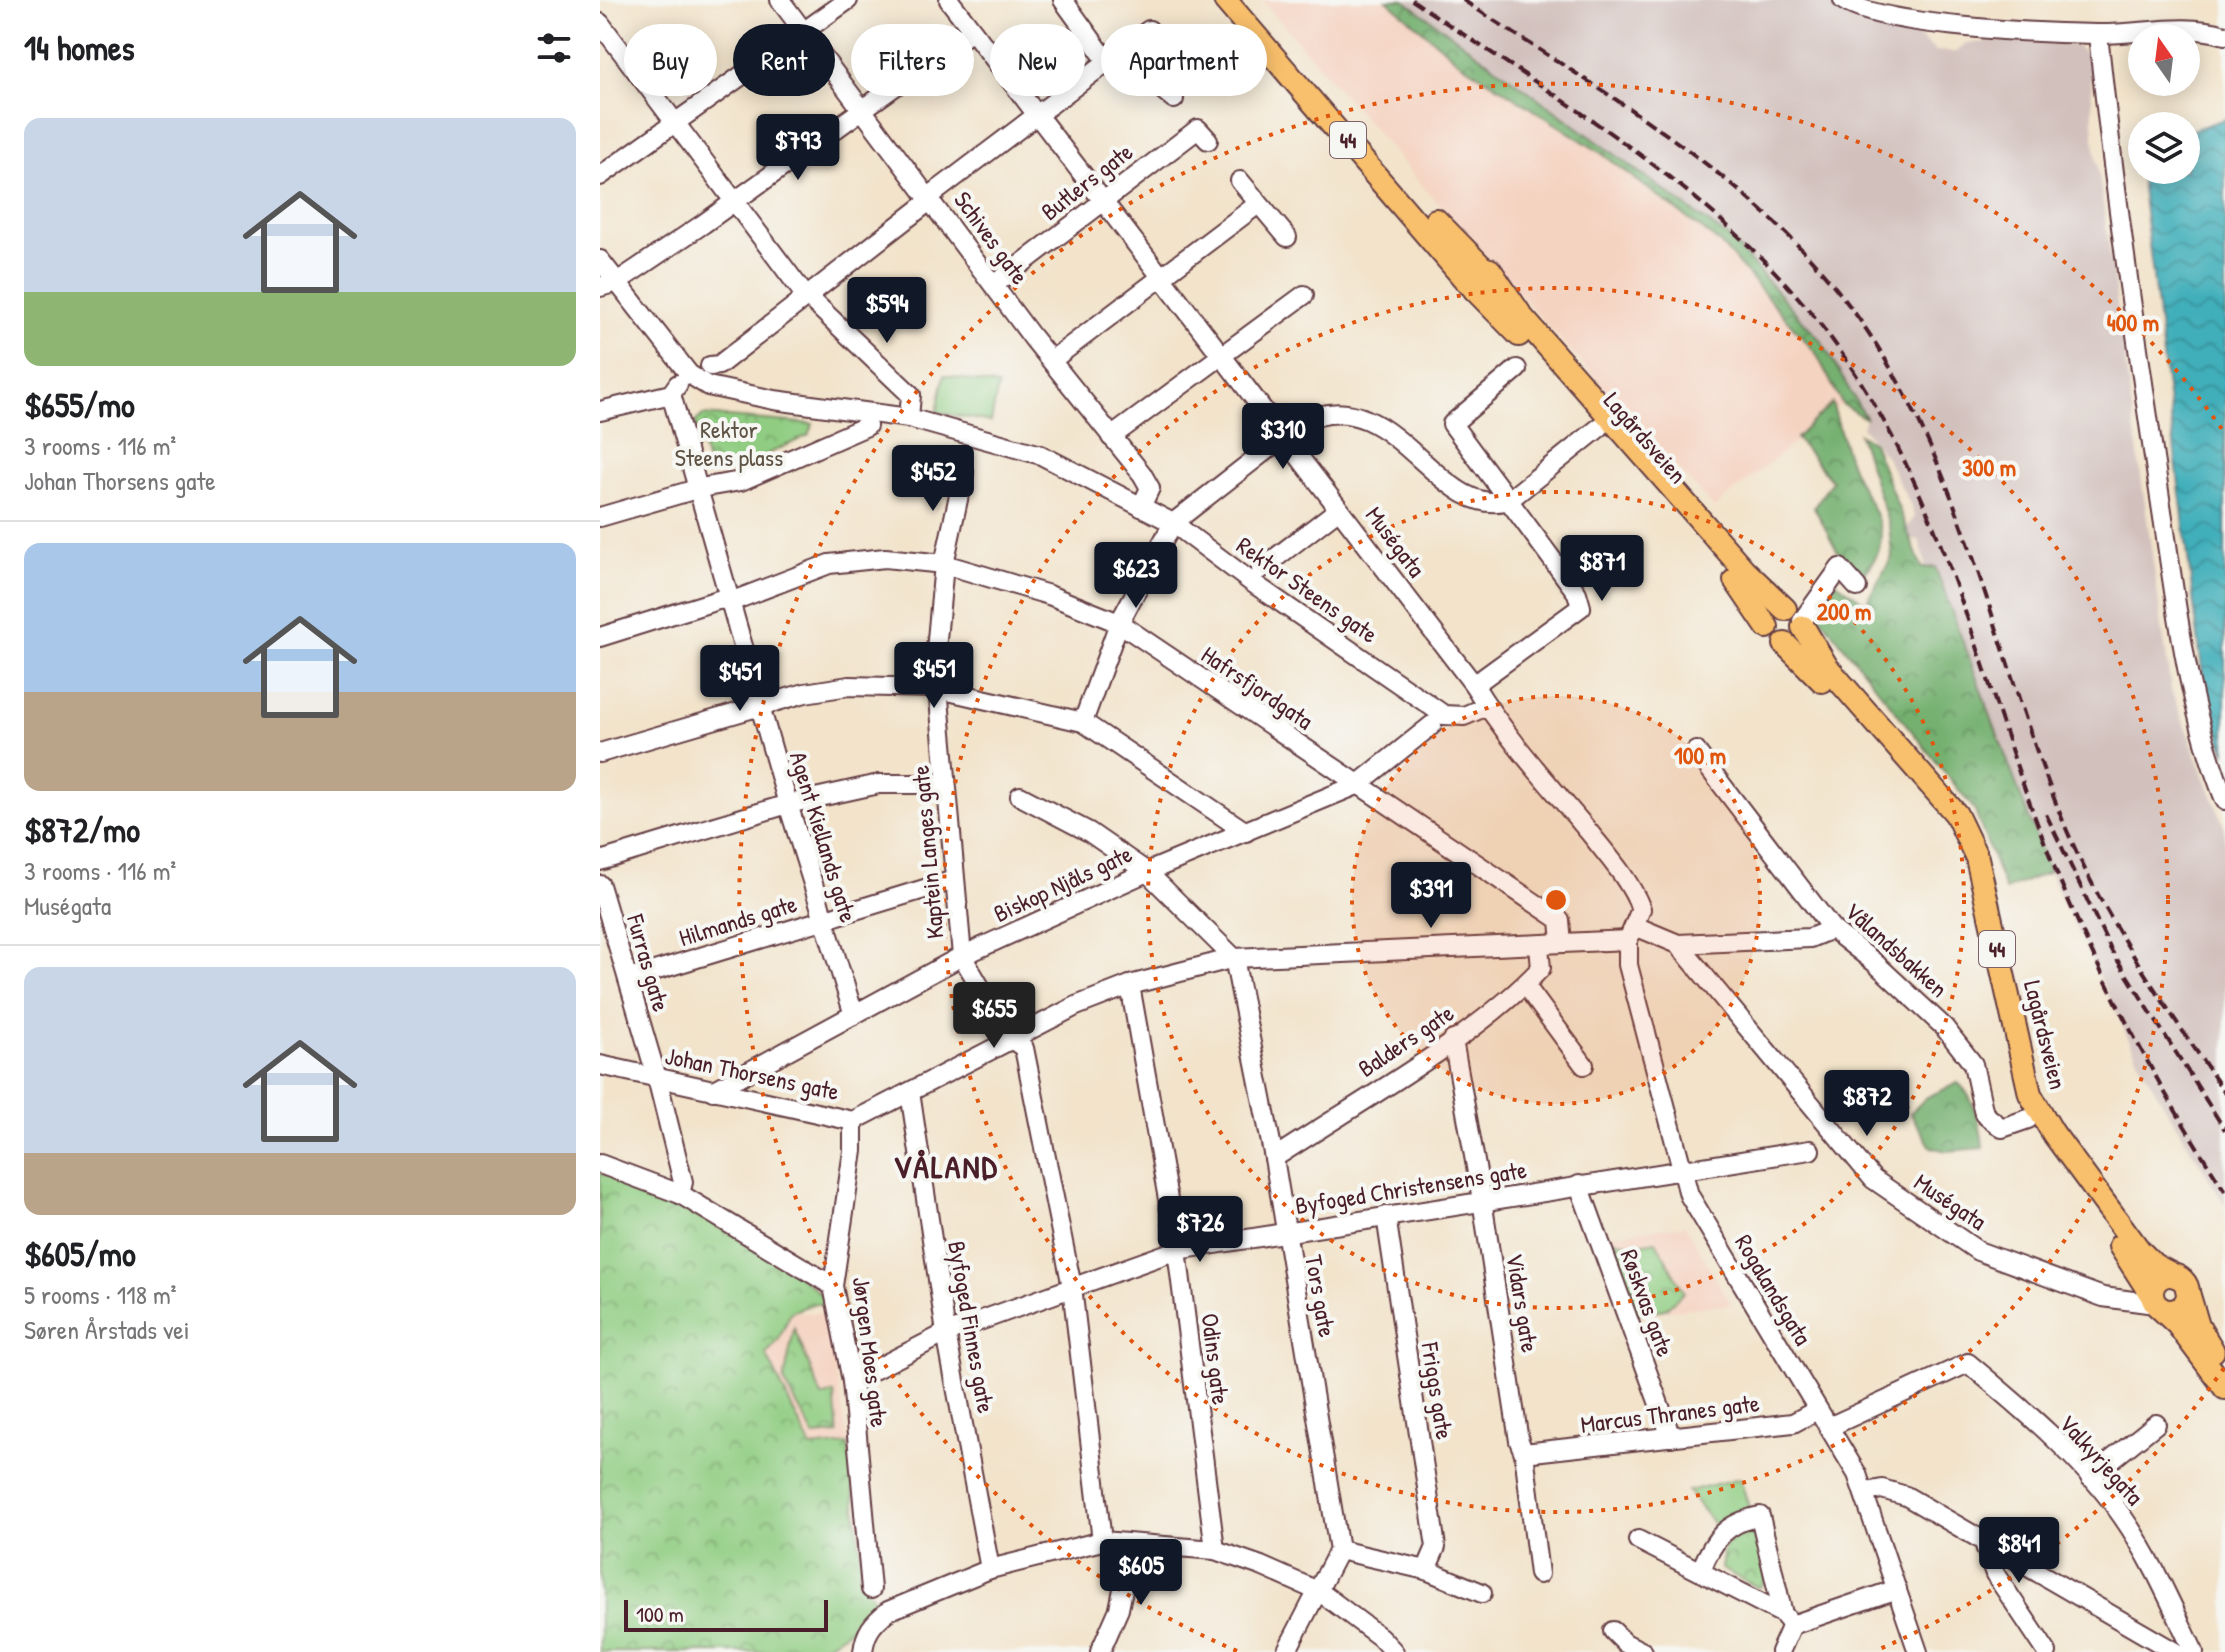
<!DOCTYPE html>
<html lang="en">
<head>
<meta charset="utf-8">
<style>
	:root { --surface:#fff; --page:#f2f2f2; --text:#202124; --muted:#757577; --line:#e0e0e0; --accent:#111827 }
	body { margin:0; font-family:"Patrick Hand",sans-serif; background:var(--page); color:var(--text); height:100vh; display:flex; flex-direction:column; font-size:30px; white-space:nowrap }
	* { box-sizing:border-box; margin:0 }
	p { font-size:26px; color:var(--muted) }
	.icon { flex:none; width:44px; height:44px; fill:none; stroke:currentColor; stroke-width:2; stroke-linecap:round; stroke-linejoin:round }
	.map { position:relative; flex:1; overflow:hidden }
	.side { display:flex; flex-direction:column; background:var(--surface); width:600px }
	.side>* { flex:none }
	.guide { position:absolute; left:24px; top:24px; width:760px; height:72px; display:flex; gap:16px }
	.needle { width:52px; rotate:346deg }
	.controls { position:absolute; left:1528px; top:24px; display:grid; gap:16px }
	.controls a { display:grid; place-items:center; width:72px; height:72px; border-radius:50%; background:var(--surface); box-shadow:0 4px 20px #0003; font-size:40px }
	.scale { position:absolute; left:24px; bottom:20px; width:204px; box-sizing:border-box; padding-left:8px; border:4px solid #4a1f2b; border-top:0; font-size:22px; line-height:28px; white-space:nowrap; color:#4a1f2b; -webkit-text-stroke:6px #f6f6f2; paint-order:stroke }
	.price { position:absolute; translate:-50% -68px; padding:0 18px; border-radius:8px; background:var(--accent); color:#fff; font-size:26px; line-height:52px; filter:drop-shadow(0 2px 4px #0008) }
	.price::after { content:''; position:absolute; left:50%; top:48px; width:24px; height:18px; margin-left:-12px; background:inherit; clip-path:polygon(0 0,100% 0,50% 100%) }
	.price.current { background:#222; color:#fff }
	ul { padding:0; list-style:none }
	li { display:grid; align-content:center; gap:16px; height:424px; padding:0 24px }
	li+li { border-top:2px solid var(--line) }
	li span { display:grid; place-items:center; height:248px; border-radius:16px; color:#555 }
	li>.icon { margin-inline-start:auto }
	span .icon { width:144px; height:144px; fill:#fffc; stroke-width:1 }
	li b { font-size:34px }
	h2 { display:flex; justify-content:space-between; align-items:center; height:96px; padding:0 24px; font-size:34px }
	.pill { padding:0 28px; border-radius:36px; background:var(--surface); box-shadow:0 4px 20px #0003; font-size:28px; line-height:72px }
	.pill.current { background:var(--accent); color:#fff }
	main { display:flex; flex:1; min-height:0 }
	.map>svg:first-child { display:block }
	.built { fill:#f5d3c1 }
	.railway { fill:#d1c0bc }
	.grass { fill:#90cd82; stroke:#6d7656; stroke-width:2 }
	.forest { fill:url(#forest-crowns); stroke:#5f684e; stroke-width:2 }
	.park { fill:url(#park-crowns); stroke:#6d7656; stroke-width:2 }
	.water { fill:url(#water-waves); stroke:#446772; stroke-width:2 }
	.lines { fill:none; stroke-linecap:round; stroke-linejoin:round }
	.minor-casing { stroke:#633c43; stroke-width:22 }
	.major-casing { stroke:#633c43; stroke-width:26 }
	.minor { stroke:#fff; stroke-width:18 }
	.major { stroke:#f8bf6c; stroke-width:22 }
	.rail { stroke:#4a1f2b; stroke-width:4; stroke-dasharray:12 6; stroke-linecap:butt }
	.ring { fill:none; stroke:#e0560e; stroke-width:4; stroke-dasharray:4 8 }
	.labels { text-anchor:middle; stroke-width:8; stroke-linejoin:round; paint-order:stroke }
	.shield { fill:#f6f6f2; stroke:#7e6067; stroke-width:2 }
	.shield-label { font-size:22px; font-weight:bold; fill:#4a1f2b }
	.street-label { font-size:24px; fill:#4a1f2b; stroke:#f6f6f2 }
	.park-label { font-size:24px; fill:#5f5345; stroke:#f6f6f2 }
	.district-label { font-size:32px; font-weight:bold; letter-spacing:2px; fill:#4a1f2b; stroke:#f6f6f2 }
	.centre { fill:#e0560e; stroke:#f6f6f2; stroke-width:4 }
	.ring-label { font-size:24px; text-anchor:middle; font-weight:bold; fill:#e0560e; stroke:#f6f6f2; stroke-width:8; stroke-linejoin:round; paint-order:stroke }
</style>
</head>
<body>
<main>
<section class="side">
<h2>14 homes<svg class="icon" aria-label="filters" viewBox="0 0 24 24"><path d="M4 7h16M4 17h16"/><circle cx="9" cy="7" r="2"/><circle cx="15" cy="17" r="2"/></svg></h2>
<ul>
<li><span style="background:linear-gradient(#c9d6e8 70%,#8fb573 0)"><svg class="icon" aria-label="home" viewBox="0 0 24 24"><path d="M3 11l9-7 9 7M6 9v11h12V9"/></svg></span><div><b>$655/mo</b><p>3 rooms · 116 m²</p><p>Johan Thorsens gate</p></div></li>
<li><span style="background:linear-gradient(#a9c7e8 60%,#b9a48a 0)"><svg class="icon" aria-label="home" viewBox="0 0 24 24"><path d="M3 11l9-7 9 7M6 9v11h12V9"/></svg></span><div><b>$872/mo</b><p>3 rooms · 116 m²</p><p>Muségata</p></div></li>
<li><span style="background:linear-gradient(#c9d6e8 75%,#b9a48a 0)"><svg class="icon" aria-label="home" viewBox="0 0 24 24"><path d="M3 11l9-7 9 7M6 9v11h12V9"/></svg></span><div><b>$605/mo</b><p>5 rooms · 118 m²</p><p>Søren Årstads vei</p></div></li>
</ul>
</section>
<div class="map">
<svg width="1625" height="1652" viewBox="0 0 1625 1652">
	<defs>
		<pattern id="forest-crowns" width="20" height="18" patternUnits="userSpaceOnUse" patternTransform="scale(2)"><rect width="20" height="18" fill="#74b070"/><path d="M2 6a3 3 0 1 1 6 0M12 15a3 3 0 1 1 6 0" fill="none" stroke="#618f5c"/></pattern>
		<pattern id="park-crowns" width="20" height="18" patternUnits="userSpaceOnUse" patternTransform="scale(2)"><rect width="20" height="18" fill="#90cd82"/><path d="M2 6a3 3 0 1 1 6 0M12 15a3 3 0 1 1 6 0" fill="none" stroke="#78a66b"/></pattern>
		<pattern id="water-waves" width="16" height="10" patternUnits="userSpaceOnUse" patternTransform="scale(2)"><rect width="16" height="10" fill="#3fafba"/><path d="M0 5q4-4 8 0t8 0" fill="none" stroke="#378e97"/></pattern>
	</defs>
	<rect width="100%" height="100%" fill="#f6f6f2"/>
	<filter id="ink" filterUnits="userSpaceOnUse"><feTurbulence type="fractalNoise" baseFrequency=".0125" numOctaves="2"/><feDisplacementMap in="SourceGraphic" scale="16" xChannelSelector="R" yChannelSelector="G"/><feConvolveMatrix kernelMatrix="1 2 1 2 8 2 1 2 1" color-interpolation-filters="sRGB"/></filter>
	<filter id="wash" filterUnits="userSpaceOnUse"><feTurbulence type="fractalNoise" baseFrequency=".006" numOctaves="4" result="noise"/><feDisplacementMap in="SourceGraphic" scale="32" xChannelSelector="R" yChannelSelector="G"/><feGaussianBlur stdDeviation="1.8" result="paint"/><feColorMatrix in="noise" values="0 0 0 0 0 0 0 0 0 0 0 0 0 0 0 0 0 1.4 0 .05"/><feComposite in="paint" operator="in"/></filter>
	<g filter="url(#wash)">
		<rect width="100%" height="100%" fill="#f2e3ca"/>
		<!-- built -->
		<g class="built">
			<path d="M662,0H787L858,61L1001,153L1121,244L1216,353L1242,404L1114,508L867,237Z"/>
			<path d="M1085,1225L1131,1304L1035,1314L1004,1235Z"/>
			<path d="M191,1312L226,1313L248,1443L211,1448L173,1371L166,1354L179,1341Z"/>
		</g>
		<!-- railway -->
		<path class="railway" d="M804,0H1231L1249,13L1317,34L1335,51L1357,52L1366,43L1427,41L1477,46L1490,58L1494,140L1571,690L1625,829V1205L1546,1075L1449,872L1337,606L1319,540H1304L1302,534L1314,518L1312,508L1286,457L1262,427L1265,419L1222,342L1129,238Z"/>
		<!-- grass -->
		<g class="grass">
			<path d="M344,375L398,386L391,422L337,412Z"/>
			<path d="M1140,1478L1150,1511L1117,1528L1088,1491Z"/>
		</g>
		<!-- forest -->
		<g class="forest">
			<path d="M787,0H804L1129,238L1222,342L1266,419L1242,404L1216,353L1121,244L1001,153L858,61Z"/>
			<path d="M1232,403C1239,425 1244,449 1253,470C1270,509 1299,534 1265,573H1249L1214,507L1232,481L1196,438Z"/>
			<path d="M1259,434L1273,443L1322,568L1335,567L1449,872L1405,890L1374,809L1218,614L1236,582L1266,603L1292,557L1289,525Z"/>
			<path d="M1358,1083C1373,1094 1382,1129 1383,1148L1346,1151L1331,1147L1310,1113L1327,1097Z"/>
		</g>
		<!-- park -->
		<g class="park">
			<path d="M103,415L213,424L209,435L131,471L108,466L95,422Z"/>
			<path d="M0,1173C16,1178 32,1182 47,1189C76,1202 226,1281 227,1306L215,1303L191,1312L178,1341L166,1354L211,1448L248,1444L262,1564L259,1569L260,1584L282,1606L279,1612L214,1652H0Z"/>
			<path d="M1007,1238L1032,1245L1056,1241L1084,1292L1065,1309L1035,1314Z"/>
			<path d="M194,1328L222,1397L234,1393L238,1434L214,1436L184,1381Z"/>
			<path d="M1143,1530H1149L1156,1536L1167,1579L1159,1588L1121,1569L1124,1547Z"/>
		</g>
		<!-- water -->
		<path class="water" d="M1625,119V754L1603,677L1537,148L1542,147V170H1586V132Z"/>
	</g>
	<g filter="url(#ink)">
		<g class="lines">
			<defs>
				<g id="minor">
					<path d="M180,0L432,337L542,474L550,488L541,507"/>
					<path d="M349,0L874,685C906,738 950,785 989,832C1008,856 1030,880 1041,909L1028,940V965L1089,1195L1257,1474L1318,1652"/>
					<path d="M463,0L507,61"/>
					<path d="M1243,0C1282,27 1444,33 1497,34C1539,35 1584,22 1625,35"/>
					<path d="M0,23L201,290L311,395L309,418"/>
					<path d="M1498,34C1514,189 1537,344 1560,498C1576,600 1586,704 1625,800"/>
					<path d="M519,54L574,99"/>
					<path d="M0,176L248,0"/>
					<path d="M640,181L687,237"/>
					<path d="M330,196L549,30"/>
					<path d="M0,260L89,374L108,386L174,400L309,418L441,455L573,523L650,581L844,715L864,716L887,706"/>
					<path d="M395,284L598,129L608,140"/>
					<path d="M0,287L17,282L103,224L372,31"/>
					<path d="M452,360L658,204"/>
					<path d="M110,366L119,365L332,199"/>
					<path d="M71,394L188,804L254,1015"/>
					<path d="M0,411L71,394L78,384"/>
					<path d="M511,437L704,295"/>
					<path d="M364,472L344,564L333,683L339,699L362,956L410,1038L424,1048L472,1287L502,1541"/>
					<path d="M0,517L100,488L141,481L267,426"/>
					<path d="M661,569L739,509"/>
					<path d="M1202,621L1240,568L1257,587"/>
					<path d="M0,637L118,600L138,599L229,564L285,558L344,564L449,595L519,623L960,920L962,943"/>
					<path d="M874,685L981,607L977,593L852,424L917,369"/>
					<path d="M483,722L519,623L573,523L701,423C793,375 836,522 909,500L1000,427"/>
					<path d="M1096,751L1232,929L1274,962L1344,1027L1373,1064L1384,1114L1402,1128L1428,1119"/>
					<path d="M0,753L205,693L249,686L335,688L483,722L646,832"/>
					<path d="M420,796L489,832L547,872L634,958"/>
					<path d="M0,861L188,804L279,784H345"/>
					<path d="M0,885L57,1078L83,1182L80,1194"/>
					<path d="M1035,926L1078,944L1273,1179L1378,1251L1503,1297L1555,1304"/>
					<path d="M1078,944L1210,938L1232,929"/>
					<path d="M634,958L674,1158L739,1550L686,1652"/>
					<path d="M28,979L354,880"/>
					<path d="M530,985L577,1250L615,1550"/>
					<path d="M925,985L984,1065"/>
					<path d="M853,1040L882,1200L919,1441L924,1453L939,1574"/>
					<path d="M0,1065L253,1121L476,1006L530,985L634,958L1028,940"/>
					<path d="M113,1091L362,956L547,872L757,785L832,725"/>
					<path d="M310,1092L346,1333L390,1569"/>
					<path d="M253,1121V1151L233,1286L252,1381L271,1589"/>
					<path d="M674,1158C757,1103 874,1039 941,968L939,947"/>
					<path d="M0,1164L80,1194L233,1286"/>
					<path d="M979,1185L1071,1437"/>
					<path d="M252,1381L346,1333L577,1250L1210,1150"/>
					<path d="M1229,1427L1368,1363C1423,1409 1481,1457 1522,1516C1551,1557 1572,1606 1594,1652"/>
					<path d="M924,1453L1193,1423L1217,1410"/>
					<path d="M1490,1477L1556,1424"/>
					<path d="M1266,1492L1282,1489L1306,1496L1575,1652"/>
					<path d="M1038,1540L1183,1614"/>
					<path d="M1383,1540L1395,1574L1447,1652"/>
					<path d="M739,1550L826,1570L836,1547L786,1216"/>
					<path d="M826,1570L882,1593"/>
					<path d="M1101,1570C1114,1538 1126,1523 1160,1516L1183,1614L1192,1625"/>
					<path d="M1013,1631L1025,1643L1043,1652"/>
					<path d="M263,1652C265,1632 273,1623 288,1611L390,1569L502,1541L615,1550L661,1566L720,1592L780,1637L794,1652"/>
					<path d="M500,1652L519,1609L532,1545"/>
					<path d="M1180,1652L1192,1625L1297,1589"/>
				</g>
				<g id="major">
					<path d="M625,0L868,283"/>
					<path d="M836,220L880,265"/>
					<path d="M892,274L891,285L885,290H875L867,280L869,271L875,266L890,270L922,317L1145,571L1185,609"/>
					<path d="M875,290L919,335"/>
					<path d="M1135,580L1167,627"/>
					<path d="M1203,627L1227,667L1356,814L1377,858L1430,1094L1453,1133L1539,1250L1554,1265L1575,1276"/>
					<path d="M1185,644L1222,681"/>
					<path d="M1520,1246L1552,1296"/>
					<circle cx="1570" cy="1293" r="18"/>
					<path d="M1587,1289L1598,1326L1613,1351"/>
					<path d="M1560,1308L1577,1324L1625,1388"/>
				</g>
			</defs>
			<!-- minor casing -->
			<use href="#minor" class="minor-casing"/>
			<!-- major casing -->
			<use href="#major" class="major-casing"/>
			<!-- minor -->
			<use href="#minor" class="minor"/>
			<!-- major -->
			<use href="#major" class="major"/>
			<!-- rail -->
			<g class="rail">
				<path d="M812,0C961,101 1124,193 1233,341C1338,485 1373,648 1433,812C1482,945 1548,1072 1625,1191"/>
				<path d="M863,0C995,88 1143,169 1242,296C1362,450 1391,644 1463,821C1503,919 1566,1006 1625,1093"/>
				<path d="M1446,814L1511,950L1625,1130"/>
			</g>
		</g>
	</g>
	<!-- distance rings -->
	<circle cx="956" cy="900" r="204" fill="#e0560e" fill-opacity=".12"/>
	<g class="ring">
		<circle cx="956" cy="900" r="204"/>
		<circle cx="956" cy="900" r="408"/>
		<circle cx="956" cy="900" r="612"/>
		<path d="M1624 1368A816 816 0 0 1 1275 1651M637 1651A816 816 0 1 1 1624 432"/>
	</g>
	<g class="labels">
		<!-- shield labels -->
		<g class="shield">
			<rect x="730" y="122" width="36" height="36" rx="6"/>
			<rect x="1379" y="931" width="36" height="36" rx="6"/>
		</g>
		<g class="shield-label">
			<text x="748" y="148">44</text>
			<text x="1397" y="957">44</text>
		</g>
		<!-- street labels -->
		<g class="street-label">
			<text transform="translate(487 182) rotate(-38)" y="8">Butlers gate</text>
			<text transform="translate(391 238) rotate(54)" y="8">Schives gate</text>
			<text transform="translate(1045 438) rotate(49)" y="8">Lagårdsveien</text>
			<text transform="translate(795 542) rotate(53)" y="8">Muségata</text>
			<text transform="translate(707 590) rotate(35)" y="8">Rektor Steens gate</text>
			<text transform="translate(657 688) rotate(34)" y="8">Hafrsfjordgata</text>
			<text transform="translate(223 837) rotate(73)" y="8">Agent Kiellands gate</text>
			<text transform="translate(328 852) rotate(-95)" y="8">Kaptein Langes gate</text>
			<text transform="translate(463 884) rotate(-25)" y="8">Biskop Njåls gate</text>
			<text transform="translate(138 921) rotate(-17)" y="8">Hilmands gate</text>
			<text transform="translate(1296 950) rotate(42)" y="8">Vålandsbakken</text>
			<text transform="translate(48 963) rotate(74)" y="8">Furras gate</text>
			<text transform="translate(1445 1035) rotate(76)" y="8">Lagårdsveien</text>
			<text transform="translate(806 1041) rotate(-34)" y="8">Balders gate</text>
			<text transform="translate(152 1074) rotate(12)" y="8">Johan Thorsens gate</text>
			<text transform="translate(811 1188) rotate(-9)" y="8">Byfoged Christensens gate</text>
			<text transform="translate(1350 1202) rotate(34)" y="8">Muségata</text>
			<text transform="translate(1173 1290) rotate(59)" y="8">Rogalandsgata</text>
			<text transform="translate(720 1296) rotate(80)" y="8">Tors gate</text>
			<text transform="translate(922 1303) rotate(81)" y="8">Vidars gate</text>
			<text transform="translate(1047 1303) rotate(70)" y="8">Røskvas gate</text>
			<text transform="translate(371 1327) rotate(80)" y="8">Byfoged Finnes gate</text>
			<text transform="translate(270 1352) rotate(83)" y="8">Jørgen Moes gate</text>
			<text transform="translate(615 1359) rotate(83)" y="8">Odins gate</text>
			<text transform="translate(837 1391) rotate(81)" y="8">Friggs gate</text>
			<text transform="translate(1070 1414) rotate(-7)" y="8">Marcus Thranes gate</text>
			<text transform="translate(1501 1460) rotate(48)" y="8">Valkyrjegata</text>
		</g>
		<!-- park labels -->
		<g class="park-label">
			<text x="129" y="438">Rektor<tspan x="129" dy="28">Steens plass</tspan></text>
		</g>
		<!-- district labels -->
		<g class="district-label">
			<text x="346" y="1178">VÅLAND</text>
		</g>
	</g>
	<circle cx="956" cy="900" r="12" class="centre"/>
	<g class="ring-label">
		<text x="1533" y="331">400 m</text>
		<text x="1389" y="476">300 m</text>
		<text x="1244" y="620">200 m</text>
		<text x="1100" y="764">100 m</text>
	</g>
</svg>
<div class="controls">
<a><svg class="needle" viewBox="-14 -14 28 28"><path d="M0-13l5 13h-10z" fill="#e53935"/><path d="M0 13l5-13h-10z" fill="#757577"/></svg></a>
<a><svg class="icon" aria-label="layers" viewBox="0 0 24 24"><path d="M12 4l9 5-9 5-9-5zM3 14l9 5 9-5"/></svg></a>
</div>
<div class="scale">100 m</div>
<b class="price" style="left:198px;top:182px">$793</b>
<b class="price" style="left:287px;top:345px">$594</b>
<b class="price" style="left:683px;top:471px">$310</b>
<b class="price" style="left:333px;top:513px">$452</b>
<b class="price" style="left:1002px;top:603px">$871</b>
<b class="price" style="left:536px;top:610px">$623</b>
<b class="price" style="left:334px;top:710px">$451</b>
<b class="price" style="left:140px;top:713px">$451</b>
<b class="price" style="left:831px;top:930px">$391</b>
<b class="price current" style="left:394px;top:1050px">$655</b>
<b class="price" style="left:1267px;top:1138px">$872</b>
<b class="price" style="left:600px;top:1264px">$726</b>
<b class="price" style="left:1419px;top:1585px">$841</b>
<b class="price" style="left:541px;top:1607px">$605</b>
<div class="guide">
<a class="pill">Buy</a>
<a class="pill current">Rent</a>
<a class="pill">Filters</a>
<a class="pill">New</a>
<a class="pill">Apartment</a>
</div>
</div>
</main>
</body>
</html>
